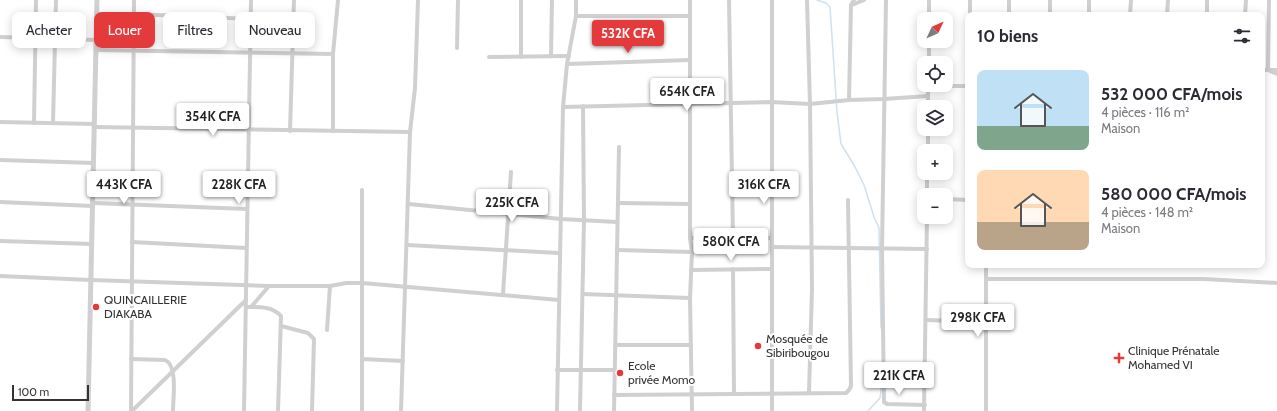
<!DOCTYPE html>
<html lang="fr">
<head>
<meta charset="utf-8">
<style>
	:root { --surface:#fff; --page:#f2f2f3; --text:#2b2b33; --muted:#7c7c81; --accent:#e53a3c }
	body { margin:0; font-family:Cabin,sans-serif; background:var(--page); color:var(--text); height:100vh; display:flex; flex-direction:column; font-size:15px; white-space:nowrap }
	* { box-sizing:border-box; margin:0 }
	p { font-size:13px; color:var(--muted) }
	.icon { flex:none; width:22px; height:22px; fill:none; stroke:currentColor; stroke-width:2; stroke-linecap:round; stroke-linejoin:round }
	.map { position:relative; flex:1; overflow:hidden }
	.panel { position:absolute; left:965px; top:12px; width:300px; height:256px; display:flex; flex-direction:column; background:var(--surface); border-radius:8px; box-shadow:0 2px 10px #0003 }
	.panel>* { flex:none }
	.banner { position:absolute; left:12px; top:12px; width:380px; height:36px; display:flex; gap:8px }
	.needle { width:26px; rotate:46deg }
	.controls { position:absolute; left:917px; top:12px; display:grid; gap:8px }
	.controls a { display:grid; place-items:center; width:36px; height:36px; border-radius:8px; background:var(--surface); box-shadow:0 2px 10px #0003; font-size:20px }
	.scale { position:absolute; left:12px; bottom:10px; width:77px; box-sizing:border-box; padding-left:4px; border:2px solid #333; border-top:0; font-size:11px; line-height:14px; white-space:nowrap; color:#333; -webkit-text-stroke:3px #fff; paint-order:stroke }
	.price { position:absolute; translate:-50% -34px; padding:0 9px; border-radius:4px; background:#fff; color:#222; font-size:13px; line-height:26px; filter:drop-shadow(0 1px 2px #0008) }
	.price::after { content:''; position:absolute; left:50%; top:24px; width:12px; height:9px; margin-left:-6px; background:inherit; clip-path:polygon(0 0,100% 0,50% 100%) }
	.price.selected { background:var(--accent); color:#fff }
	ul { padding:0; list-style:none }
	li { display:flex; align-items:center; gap:12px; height:100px; padding:0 12px }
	li span { display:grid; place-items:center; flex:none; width:112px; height:80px; border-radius:8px; color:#555 }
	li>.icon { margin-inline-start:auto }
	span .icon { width:48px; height:48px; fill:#fffc; stroke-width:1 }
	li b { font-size:17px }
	h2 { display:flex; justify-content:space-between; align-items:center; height:48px; padding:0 12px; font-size:17px }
	.tag { padding:0 14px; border-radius:8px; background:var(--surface); box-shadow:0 2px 10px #0003; font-size:14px; line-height:36px }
	.tag.selected { background:var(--accent); color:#fff }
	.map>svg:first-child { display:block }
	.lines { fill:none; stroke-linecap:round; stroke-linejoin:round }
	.stream { stroke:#cfe0ee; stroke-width:1.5 }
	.minor { stroke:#d0d0d0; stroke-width:4 }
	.tertiary { stroke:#d0d0d0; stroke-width:5 }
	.poi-dot { fill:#e53a3c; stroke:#fff; stroke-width:1.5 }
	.labels { text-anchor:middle; stroke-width:4; stroke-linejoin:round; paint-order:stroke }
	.poi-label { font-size:12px; fill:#333; stroke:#fff; text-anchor:start }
</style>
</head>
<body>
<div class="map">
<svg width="1277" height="411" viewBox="0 0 1277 411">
	<rect width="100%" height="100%" fill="#fff"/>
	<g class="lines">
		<!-- stream -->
		<g class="stream">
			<path d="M817,0L826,3L830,7L837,112L841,144L854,165L864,185L874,217L879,228L881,328"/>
			<path d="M868,411L880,398L882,382"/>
		</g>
		<!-- minor -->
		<g class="minor">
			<path d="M690,0V238L692,252L690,298L692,411"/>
			<path d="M729,0L733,238"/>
			<path d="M772,0V411"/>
			<path d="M807,0L810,104L812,289L809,392"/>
			<path d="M886,0L882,249L884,402L887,404L925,405"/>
			<path d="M1269,0L1268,70L1277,74"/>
			<path d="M852,5L864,0"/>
			<path d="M134,14L251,19"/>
			<path d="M970,15V0"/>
			<path d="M1009,15V0"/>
			<path d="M1050,15V0"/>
			<path d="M1089,15V0"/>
			<path d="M1130,15L1131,0"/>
			<path d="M1167,15L1168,0"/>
			<path d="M1207,15V0"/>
			<path d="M1245,15L1246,0"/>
			<path d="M576,16H690"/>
			<path d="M929,19V0"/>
			<path d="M0,37L96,40"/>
			<path d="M457,48L458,0"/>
			<path d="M96,50L333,54"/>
			<path d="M551,56L552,0"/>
			<path d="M489,57L569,56"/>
			<path d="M521,57V0"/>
			<path d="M929,63V41"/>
			<path d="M567,64L690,60"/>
			<path d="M1262,70H1277"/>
			<path d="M928,86H968"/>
			<path d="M849,100L851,5L854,0"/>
			<path d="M563,107L771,102L810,104L849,100L884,99L928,96"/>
			<path d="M928,107V85"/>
			<path d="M0,122L94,124"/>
			<path d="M34,123L36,0"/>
			<path d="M53,123L56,0"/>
			<path d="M94,127L410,132"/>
			<path d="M290,131L294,0"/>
			<path d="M333,131V54L338,0"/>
			<path d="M928,151V129"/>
			<path d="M0,160L94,163"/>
			<path d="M362,190V411"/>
			<path d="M927,195V173"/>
			<path d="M946,199L968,200"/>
			<path d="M0,202L93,206"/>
			<path d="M93,203L247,209"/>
			<path d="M618,203L690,204"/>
			<path d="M409,204L561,219L617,222"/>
			<path d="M690,238H772"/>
			<path d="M0,241L92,244"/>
			<path d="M132,242L246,248"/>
			<path d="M407,245L559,253"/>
			<path d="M772,247L927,249"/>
			<path d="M617,250L692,252"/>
			<path d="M986,265V411"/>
			<path d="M733,269L734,394"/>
			<path d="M691,270L772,269"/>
			<path d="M0,276L91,280L269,286H330L346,283H362L559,300"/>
			<path d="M986,279H1204L1277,283"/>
			<path d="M503,294L511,172"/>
			<path d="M583,294L690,298"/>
			<path d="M246,307C259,307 272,306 281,316L278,411"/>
			<path d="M251,307L269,286"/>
			<path d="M926,320L986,322"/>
			<path d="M281,326L308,333L314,339L312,411"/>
			<path d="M327,330L330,286"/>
			<path d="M615,345H691"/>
			<path d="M131,359L165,360C178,365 173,399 173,411"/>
			<path d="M362,359L403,361"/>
			<path d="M557,370H615"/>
			<path d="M614,395L846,393L849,390L851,386L848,200"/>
			<path d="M131,411L134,0"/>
			<path d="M132,411L246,300"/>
			<path d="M244,411L251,0"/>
			<path d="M401,411L410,132L415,88L418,0"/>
			<path d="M557,411L563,107L567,64L576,16V0"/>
			<path d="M580,411L584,220L583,106"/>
			<path d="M614,411L619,147"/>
			<path d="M924,411L927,217"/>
		</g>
		<!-- tertiary -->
		<path class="tertiary" d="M88,411L97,0"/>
	</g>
	<!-- markers -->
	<g class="poi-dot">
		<circle cx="96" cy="307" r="4"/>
		<circle cx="758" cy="346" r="4"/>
		<path d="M1117 352h4v4h4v4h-4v4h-4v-4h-4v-4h4z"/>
		<circle cx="620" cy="373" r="4"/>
	</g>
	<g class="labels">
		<!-- poi labels -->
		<g class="poi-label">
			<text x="104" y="304">QUINCAILLERIE<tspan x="104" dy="14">DIAKABA</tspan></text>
			<text x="766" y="343">Mosquée de<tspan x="766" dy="14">Sibiribougou</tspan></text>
			<text x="1128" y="355">Clinique Prénatale<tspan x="1128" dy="14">Mohamed VI</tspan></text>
			<text x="628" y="370">Ecole<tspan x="628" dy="14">privée Momo</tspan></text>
		</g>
	</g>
</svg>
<div class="controls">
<a><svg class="needle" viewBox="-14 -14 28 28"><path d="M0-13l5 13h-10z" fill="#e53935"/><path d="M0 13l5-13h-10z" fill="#7c7c81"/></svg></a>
<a><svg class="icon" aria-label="locate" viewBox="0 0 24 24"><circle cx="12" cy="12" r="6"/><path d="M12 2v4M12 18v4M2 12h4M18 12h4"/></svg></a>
<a><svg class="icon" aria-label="layers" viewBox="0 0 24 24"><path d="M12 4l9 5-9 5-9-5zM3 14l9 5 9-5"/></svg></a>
<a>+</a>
<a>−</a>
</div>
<div class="scale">100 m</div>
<b class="price selected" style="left:628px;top:54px">532K CFA</b>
<b class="price" style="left:687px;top:112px">654K CFA</b>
<b class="price" style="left:213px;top:137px">354K CFA</b>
<b class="price" style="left:124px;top:205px">443K CFA</b>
<b class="price" style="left:239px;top:205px">228K CFA</b>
<b class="price" style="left:764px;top:205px">316K CFA</b>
<b class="price" style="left:512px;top:223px">225K CFA</b>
<b class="price" style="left:731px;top:262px">580K CFA</b>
<b class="price" style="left:978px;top:338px">298K CFA</b>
<b class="price" style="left:899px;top:396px">221K CFA</b>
<div class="banner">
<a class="tag">Acheter</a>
<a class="tag selected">Louer</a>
<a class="tag">Filtres</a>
<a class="tag">Nouveau</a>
</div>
<section class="panel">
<h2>10 biens<svg class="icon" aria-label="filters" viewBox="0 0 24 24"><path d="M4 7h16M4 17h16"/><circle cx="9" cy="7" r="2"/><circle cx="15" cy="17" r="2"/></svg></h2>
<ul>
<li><span style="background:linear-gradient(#bfe0f5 70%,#7fa58c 0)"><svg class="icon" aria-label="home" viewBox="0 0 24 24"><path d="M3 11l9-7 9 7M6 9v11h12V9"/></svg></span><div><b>532 000 CFA/mois</b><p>4 pièces · 116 m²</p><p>Maison</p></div></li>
<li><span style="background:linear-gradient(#ffd9b3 65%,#b9a48a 0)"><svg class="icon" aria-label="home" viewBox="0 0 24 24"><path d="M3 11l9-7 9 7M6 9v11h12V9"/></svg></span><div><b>580 000 CFA/mois</b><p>4 pièces · 148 m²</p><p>Maison</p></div></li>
</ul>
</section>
</div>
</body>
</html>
